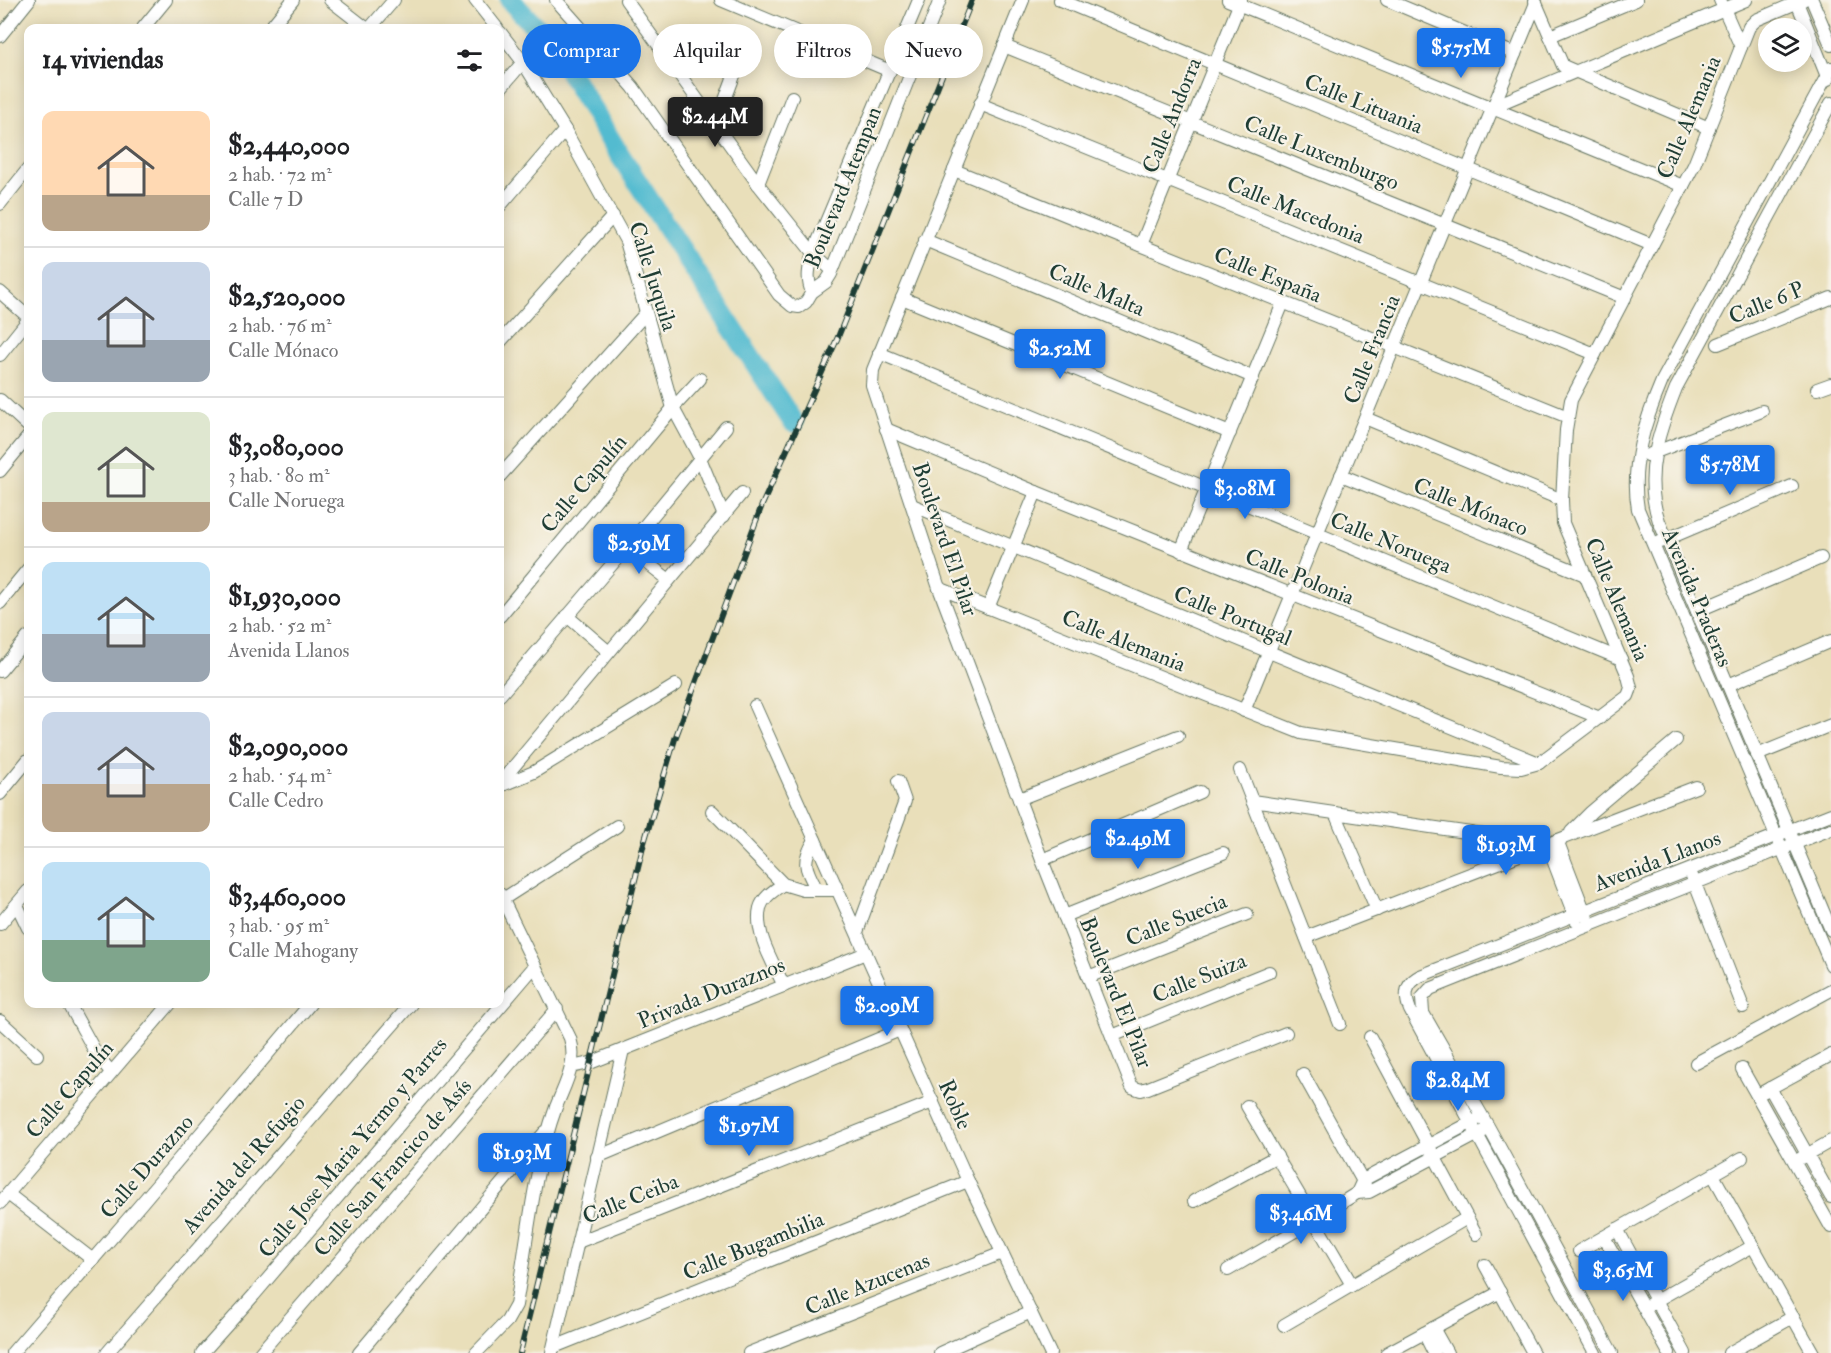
<!DOCTYPE html>
<html lang="es">
<head>
<meta charset="utf-8">
<style>
	:root { --surface:#fff; --page:#f6f6f6; --text:#202124; --muted:#757577; --line:#e0e0e0; --accent:#1a73e8 }
	body { margin:0; font-family:"IM FELL Double Pica",serif; background:var(--page); color:var(--text); height:100vh; display:flex; flex-direction:column; font-size:22px; white-space:nowrap }
	* { box-sizing:border-box; margin:0 }
	p { font-size:20px; color:var(--muted) }
	.icon { flex:none; width:33px; height:33px; fill:none; stroke:currentColor; stroke-width:2; stroke-linecap:round; stroke-linejoin:round }
	.map { position:relative; flex:1; overflow:hidden }
	.side { position:absolute; left:24px; top:24px; width:480px; height:984px; display:flex; flex-direction:column; background:var(--surface); border-radius:12px; box-shadow:0 3px 15px #0003 }
	.side>* { flex:none }
	.hud { position:absolute; left:522px; top:24px; width:570px; height:54px; display:flex; gap:12px }
	.tools { position:absolute; left:1758px; top:18px; display:grid; gap:12px }
	.tools a { display:grid; place-items:center; width:54px; height:54px; border-radius:50%; background:var(--surface); box-shadow:0 3px 15px #0003; font-size:30px }
	.price { position:absolute; translate:-50% -51px; padding:0 14px; border-radius:6px; background:var(--accent); color:#fff; font-size:20px; line-height:39px; filter:drop-shadow(0 2px 3px #0008) }
	.price::after { content:''; position:absolute; left:50%; top:36px; width:18px; height:14px; margin-left:-9px; background:inherit; clip-path:polygon(0 0,100% 0,50% 100%) }
	.price.active { background:#222; color:#fff }
	ul { padding:0; list-style:none }
	li { display:flex; align-items:center; gap:18px; height:150px; padding:0 18px }
	li+li { border-top:2px solid var(--line) }
	li span { display:grid; place-items:center; flex:none; width:168px; height:120px; border-radius:12px; color:#555 }
	li>.icon { margin-inline-start:auto }
	span .icon { width:72px; height:72px; fill:#fffc; stroke-width:1 }
	li b { font-size:26px }
	h2 { display:flex; justify-content:space-between; align-items:center; height:72px; padding:0 18px; font-size:26px }
	.chip { padding:0 21px; border-radius:27px; background:var(--surface); box-shadow:0 3px 15px #0003; font-size:21px; line-height:54px }
	.chip.active { background:var(--accent); color:#fff }
	.map>svg:first-child { display:block }
	.lines { fill:none; stroke-linecap:round; stroke-linejoin:round }
	.river { stroke:#52bbd0; stroke-width:21 }
	.street-casing { stroke:#667663; stroke-width:14 }
	.street { stroke:#fff; stroke-width:12 }
	.rail-casing { stroke:#1f3d34; stroke-width:6 }
	.rail { stroke:#f7f3e8; stroke-width:4; stroke-dasharray:11; stroke-linecap:butt }
	.labels { text-anchor:middle; stroke-width:4.5; stroke-linejoin:round; paint-order:stroke }
	.street-label { font-size:22px; fill:#1f3d34; stroke:#f7f3e8 }
</style>
</head>
<body>
<div class="map">
<svg width="1831" height="1353" viewBox="0 0 1831 1353">
	<rect width="100%" height="100%" fill="#f7f3e8"/>
	<filter id="ink" filterUnits="userSpaceOnUse"><feTurbulence type="fractalNoise" baseFrequency=".0167" numOctaves="2"/><feDisplacementMap in="SourceGraphic" scale="12" xChannelSelector="R" yChannelSelector="G"/><feConvolveMatrix kernelMatrix="1 2 1 2 8 2 1 2 1" color-interpolation-filters="sRGB"/></filter>
	<filter id="wash" filterUnits="userSpaceOnUse"><feTurbulence type="fractalNoise" baseFrequency=".008" numOctaves="4" result="noise"/><feDisplacementMap in="SourceGraphic" scale="24" xChannelSelector="R" yChannelSelector="G"/><feGaussianBlur stdDeviation="1.35" result="paint"/><feColorMatrix in="noise" values="0 0 0 0 0 0 0 0 0 0 0 0 0 0 0 0 0 1.4 0 .05"/><feComposite in="paint" operator="in"/></filter>
	<g filter="url(#wash)">
		<rect width="100%" height="100%" fill="#e9dfba"/>
		<g class="lines">
			<!-- river -->
			<path class="river" d="M510,0L555,48L616,149L793,422"/>
		</g>
	</g>
	<g filter="url(#ink)">
		<g class="lines">
			<defs>
				<g id="street">
					<path d="M330,0L366,28"/>
					<path d="M475,0L497,28"/>
					<path d="M556,0L633,87L779,295L792,306L799,307L806,302L812,292L826,282L831,274L940,0"/>
					<path d="M626,0L758,184L813,253L832,270"/>
					<path d="M721,0L890,71"/>
					<path d="M1023,0L873,370L872,385L939,588L1042,860L1132,1087L1141,1090L1148,1088L1286,1033"/>
					<path d="M1060,0L1652,245"/>
					<path d="M1228,0L1683,186"/>
					<path d="M1387,0L1515,54"/>
					<path d="M1720,0L1741,47"/>
					<path d="M1796,0L1828,79"/>
					<path d="M1812,0L1831,45"/>
					<path d="M1535,1L1563,66L1709,128"/>
					<path d="M143,28L166,0"/>
					<path d="M270,28L293,0"/>
					<path d="M370,28L394,0"/>
					<path d="M500,32L523,62L565,130L626,241L673,408L700,458L724,516"/>
					<path d="M0,36L29,0"/>
					<path d="M1550,36L1636,0"/>
					<path d="M1004,46L1625,298"/>
					<path d="M1831,68L1662,381C1645,421 1630,465 1638,509L1831,965"/>
					<path d="M500,89L523,62"/>
					<path d="M1831,103L1676,388C1659,431 1643,475 1659,521L1831,930"/>
					<path d="M980,104L1595,354"/>
					<path d="M1494,106L1746,0"/>
					<path d="M716,124L738,65"/>
					<path d="M954,170L1568,417"/>
					<path d="M758,184L792,97"/>
					<path d="M0,204L28,169"/>
					<path d="M500,206L565,130"/>
					<path d="M925,240L1253,377"/>
					<path d="M1141,245L1241,0"/>
					<path d="M0,292L28,317"/>
					<path d="M812,292C806,279 809,267 813,253L919,0"/>
					<path d="M902,298L1230,433"/>
					<path d="M500,342L613,216"/>
					<path d="M1718,344L1831,298"/>
					<path d="M879,353L1621,659"/>
					<path d="M0,355L28,320"/>
					<path d="M1817,389L1831,384"/>
					<path d="M0,400L28,426"/>
					<path d="M1365,418L1562,500"/>
					<path d="M886,429L1036,492L1600,718"/>
					<path d="M1648,455L1762,411"/>
					<path d="M0,471L28,437"/>
					<path d="M1341,475L1585,575"/>
					<path d="M500,476L645,314"/>
					<path d="M912,505L1539,763"/>
					<path d="M1660,542L1792,486"/>
					<path d="M627,547L669,580"/>
					<path d="M1181,551L1283,303"/>
					<path d="M939,588L1301,733L1501,767L1521,768L1539,763L1628,696L1631,688L1628,676L1563,523L1562,500L1566,430L1571,400L1694,165L1749,27L1756,20L1803,0"/>
					<path d="M0,603L28,569"/>
					<path d="M988,608L1036,492"/>
					<path d="M1697,611L1821,558"/>
					<path d="M500,616L673,408L700,379"/>
					<path d="M567,616L609,652"/>
					<path d="M0,671L28,637"/>
					<path d="M1728,685L1831,641"/>
					<path d="M500,695L627,547L726,427"/>
					<path d="M755,706L968,1181L1050,1353"/>
					<path d="M1244,711L1536,3"/>
					<path d="M1757,755L1831,725"/>
					<path d="M1240,770L1340,1024"/>
					<path d="M500,783L742,493"/>
					<path d="M500,786L534,772L676,685"/>
					<path d="M0,794L28,760"/>
					<path d="M1019,799L1178,736"/>
					<path d="M1252,801L1547,844L1576,920"/>
					<path d="M712,811L783,884L803,890H838"/>
					<path d="M1335,813L1377,910"/>
					<path d="M1571,832L1591,812L1676,740"/>
					<path d="M815,840C801,862 805,867 817,890"/>
					<path d="M1557,840L1587,918"/>
					<path d="M1042,860L1200,792"/>
					<path d="M1692,876L1743,1007"/>
					<path d="M783,884C775,890 763,897 760,908C754,933 774,964 784,986"/>
					<path d="M500,901L617,826"/>
					<path d="M17,905L28,928"/>
					<path d="M1064,916L1223,853"/>
					<path d="M0,924L28,891"/>
					<path d="M857,932L905,801L898,781"/>
					<path d="M1306,937L1696,787"/>
					<path d="M1088,977L1247,914"/>
					<path d="M69,1004L97,1055L111,1072"/>
					<path d="M0,1021L37,1055"/>
					<path d="M1112,1036L1269,972"/>
					<path d="M1370,1037L1476,1234"/>
					<path d="M1696,1063L1831,990"/>
					<path d="M571,1067L590,1063L866,953"/>
					<path d="M1742,1069L1831,1227"/>
					<path d="M1303,1074L1365,1185"/>
					<path d="M1770,1088L1831,1197"/>
					<path d="M1763,1092L1831,1055"/>
					<path d="M1247,1106L1352,1285"/>
					<path d="M597,1157L900,1030"/>
					<path d="M1801,1158L1831,1141"/>
					<path d="M1713,1175L1813,1353"/>
					<path d="M1357,1193L1369,1192L1484,1131"/>
					<path d="M8,1194L93,1260"/>
					<path d="M1194,1201L1277,1156"/>
					<path d="M0,1203L170,1004"/>
					<path d="M1617,1229L1685,1353"/>
					<path d="M1604,1237L1669,1353"/>
					<path d="M578,1242L933,1102"/>
					<path d="M1579,1251L1742,1158"/>
					<path d="M1485,1265L1533,1353"/>
					<path d="M1228,1270L1314,1220L1357,1193L1363,1180L1476,1120"/>
					<path d="M1650,1304L1753,1246"/>
					<path d="M1284,1325L1467,1218"/>
					<path d="M1433,1328L1447,1353"/>
					<path d="M1424,1333L1434,1353"/>
					<path d="M554,1347L968,1181"/>
					<path d="M552,1352L623,1050"/>
					<path d="M12,1353L140,1205L310,1004"/>
					<path d="M107,1353L411,1004"/>
					<path d="M202,1353L254,1295L534,967"/>
					<path d="M260,1353L557,1009"/>
					<path d="M359,1353L545,1132"/>
					<path d="M476,1353L507,1321L516,1305C528,1239 533,1170 556,1107C565,1084 578,1063 570,1038L500,894"/>
					<path d="M749,1353L1002,1253"/>
					<path d="M940,1353L1031,1312"/>
					<path d="M1387,1353L1500,1292"/>
					<path d="M1595,1353L1410,1010C1404,995 1405,984 1420,976L1831,814"/>
					<path d="M1612,1353L1489,1128L1423,1013L1422,998L1430,989L1831,829"/>
					<path d="M1729,1353L1793,1317"/>
				</g>
			</defs>
			<!-- street casing -->
			<use href="#street" class="street-casing"/>
			<!-- street -->
			<use href="#street" class="street"/>
			<defs>
				<path id="rail" d="M520,1353L644,843L675,739L762,505L838,337L972,0"/>
			</defs>
			<!-- rail casing -->
			<use href="#rail" class="rail-casing"/>
			<!-- rail -->
			<use href="#rail" class="rail"/>
		</g>
	</g>
	<g class="labels">
		<!-- street labels -->
		<g class="street-label">
			<text transform="translate(1364 103) rotate(22)" y="8">Calle Lituania</text>
			<text transform="translate(1171 115) rotate(-68)" y="8">Calle Andorra</text>
			<text transform="translate(1688 117) rotate(-67)" y="8">Calle Alemania</text>
			<text transform="translate(1322 152) rotate(22)" y="8">Calle Luxemburgo</text>
			<text transform="translate(842 187) rotate(-68)" y="8">Boulevard Atempan</text>
			<text transform="translate(1296 209) rotate(22)" y="8">Calle Macedonia</text>
			<text transform="translate(1268 274) rotate(22)" y="8">Calle España</text>
			<text transform="translate(654 276) rotate(72)" y="8">Calle Juquila</text>
			<text transform="translate(1097 289) rotate(23)" y="8">Calle Malta</text>
			<text transform="translate(1766 302) rotate(-22)" y="8">Calle 6 P</text>
			<text transform="translate(1371 349) rotate(-68)" y="8">Calle Francia</text>
			<text transform="translate(583 483) rotate(-50)" y="8">Calle Capulín</text>
			<text transform="translate(1471 506) rotate(22)" y="8">Calle Mónaco</text>
			<text transform="translate(946 539) rotate(71)" y="8">Boulevard El Pilar</text>
			<text transform="translate(1391 542) rotate(22)" y="8">Calle Noruega</text>
			<text transform="translate(1300 576) rotate(22)" y="8">Calle Polonia</text>
			<text transform="translate(1698 597) rotate(67)" y="8">Avenida Praderas</text>
			<text transform="translate(1618 599) rotate(67)" y="8">Calle Alemania</text>
			<text transform="translate(1233 615) rotate(22)" y="8">Calle Portugal</text>
			<text transform="translate(1124 640) rotate(22)" y="8">Calle Alemania</text>
			<text transform="translate(1657 860) rotate(-21)" y="8">Avenida Llanos</text>
			<text transform="translate(1176 919) rotate(-22)" y="8">Calle Suecia</text>
			<text transform="translate(1199 977) rotate(-22)" y="8">Calle Suiza</text>
			<text transform="translate(711 992) rotate(-22)" y="8">Privada Duraznos</text>
			<text transform="translate(1117 992) rotate(68)" y="8">Boulevard El Pilar</text>
			<text transform="translate(69 1089) rotate(-49)" y="8">Calle Capulín</text>
			<text transform="translate(956 1104) rotate(66)" y="8">Roble</text>
			<text transform="translate(352 1147) rotate(-50)" y="8">Calle Jose Maria Yermo y Parres</text>
			<text transform="translate(243 1164) rotate(-49)" y="8">Avenida del Refugio</text>
			<text transform="translate(146 1166) rotate(-49)" y="8">Calle Durazno</text>
			<text transform="translate(392 1167) rotate(-49)" y="8">Calle San Francico de Asís</text>
			<text transform="translate(630 1198) rotate(-22)" y="8">Calle Ceiba</text>
			<text transform="translate(753 1245) rotate(-22)" y="8">Calle Bugambilia</text>
			<text transform="translate(867 1283) rotate(-22)" y="8">Calle Azucenas</text>
		</g>
	</g>
</svg>
<div class="tools">
<a><svg class="icon" aria-label="layers" viewBox="0 0 24 24"><path d="M12 4l9 5-9 5-9-5zM3 14l9 5 9-5"/></svg></a>
</div>
<b class="price" style="left:1461px;top:79px">$5.75M</b>
<b class="price active" style="left:715px;top:148px">$2.44M</b>
<b class="price" style="left:1060px;top:380px">$2.52M</b>
<b class="price" style="left:1730px;top:496px">$5.78M</b>
<b class="price" style="left:1245px;top:520px">$3.08M</b>
<b class="price" style="left:639px;top:575px">$2.59M</b>
<b class="price" style="left:1138px;top:870px">$2.49M</b>
<b class="price" style="left:1506px;top:876px">$1.93M</b>
<b class="price" style="left:887px;top:1037px">$2.09M</b>
<b class="price" style="left:1458px;top:1112px">$2.84M</b>
<b class="price" style="left:749px;top:1157px">$1.97M</b>
<b class="price" style="left:522px;top:1184px">$1.93M</b>
<b class="price" style="left:1301px;top:1245px">$3.46M</b>
<b class="price" style="left:1623px;top:1302px">$3.65M</b>
<div class="hud">
<a class="chip active">Comprar</a>
<a class="chip">Alquilar</a>
<a class="chip">Filtros</a>
<a class="chip">Nuevo</a>
</div>
<section class="side">
<h2>14 viviendas<svg class="icon" aria-label="filters" viewBox="0 0 24 24"><path d="M4 7h16M4 17h16"/><circle cx="9" cy="7" r="2"/><circle cx="15" cy="17" r="2"/></svg></h2>
<ul>
<li><span style="background:linear-gradient(#ffd9b3 70%,#b9a48a 0)"><svg class="icon" aria-label="home" viewBox="0 0 24 24"><path d="M3 11l9-7 9 7M6 9v11h12V9"/></svg></span><div><b>$2,440,000</b><p>2 hab. · 72 m²</p><p>Calle 7 D</p></div></li>
<li><span style="background:linear-gradient(#c9d6e8 65%,#9aa5b1 0)"><svg class="icon" aria-label="home" viewBox="0 0 24 24"><path d="M3 11l9-7 9 7M6 9v11h12V9"/></svg></span><div><b>$2,520,000</b><p>2 hab. · 76 m²</p><p>Calle Mónaco</p></div></li>
<li><span style="background:linear-gradient(#dfe7d0 75%,#b9a48a 0)"><svg class="icon" aria-label="home" viewBox="0 0 24 24"><path d="M3 11l9-7 9 7M6 9v11h12V9"/></svg></span><div><b>$3,080,000</b><p>3 hab. · 80 m²</p><p>Calle Noruega</p></div></li>
<li><span style="background:linear-gradient(#bfe0f5 60%,#9aa5b1 0)"><svg class="icon" aria-label="home" viewBox="0 0 24 24"><path d="M3 11l9-7 9 7M6 9v11h12V9"/></svg></span><div><b>$1,930,000</b><p>2 hab. · 52 m²</p><p>Avenida Llanos</p></div></li>
<li><span style="background:linear-gradient(#c9d6e8 60%,#b9a48a 0)"><svg class="icon" aria-label="home" viewBox="0 0 24 24"><path d="M3 11l9-7 9 7M6 9v11h12V9"/></svg></span><div><b>$2,090,000</b><p>2 hab. · 54 m²</p><p>Calle Cedro</p></div></li>
<li><span style="background:linear-gradient(#bfe0f5 65%,#7fa58c 0)"><svg class="icon" aria-label="home" viewBox="0 0 24 24"><path d="M3 11l9-7 9 7M6 9v11h12V9"/></svg></span><div><b>$3,460,000</b><p>3 hab. · 95 m²</p><p>Calle Mahogany</p></div></li>
</ul>
</section>
</div>
</body>
</html>
